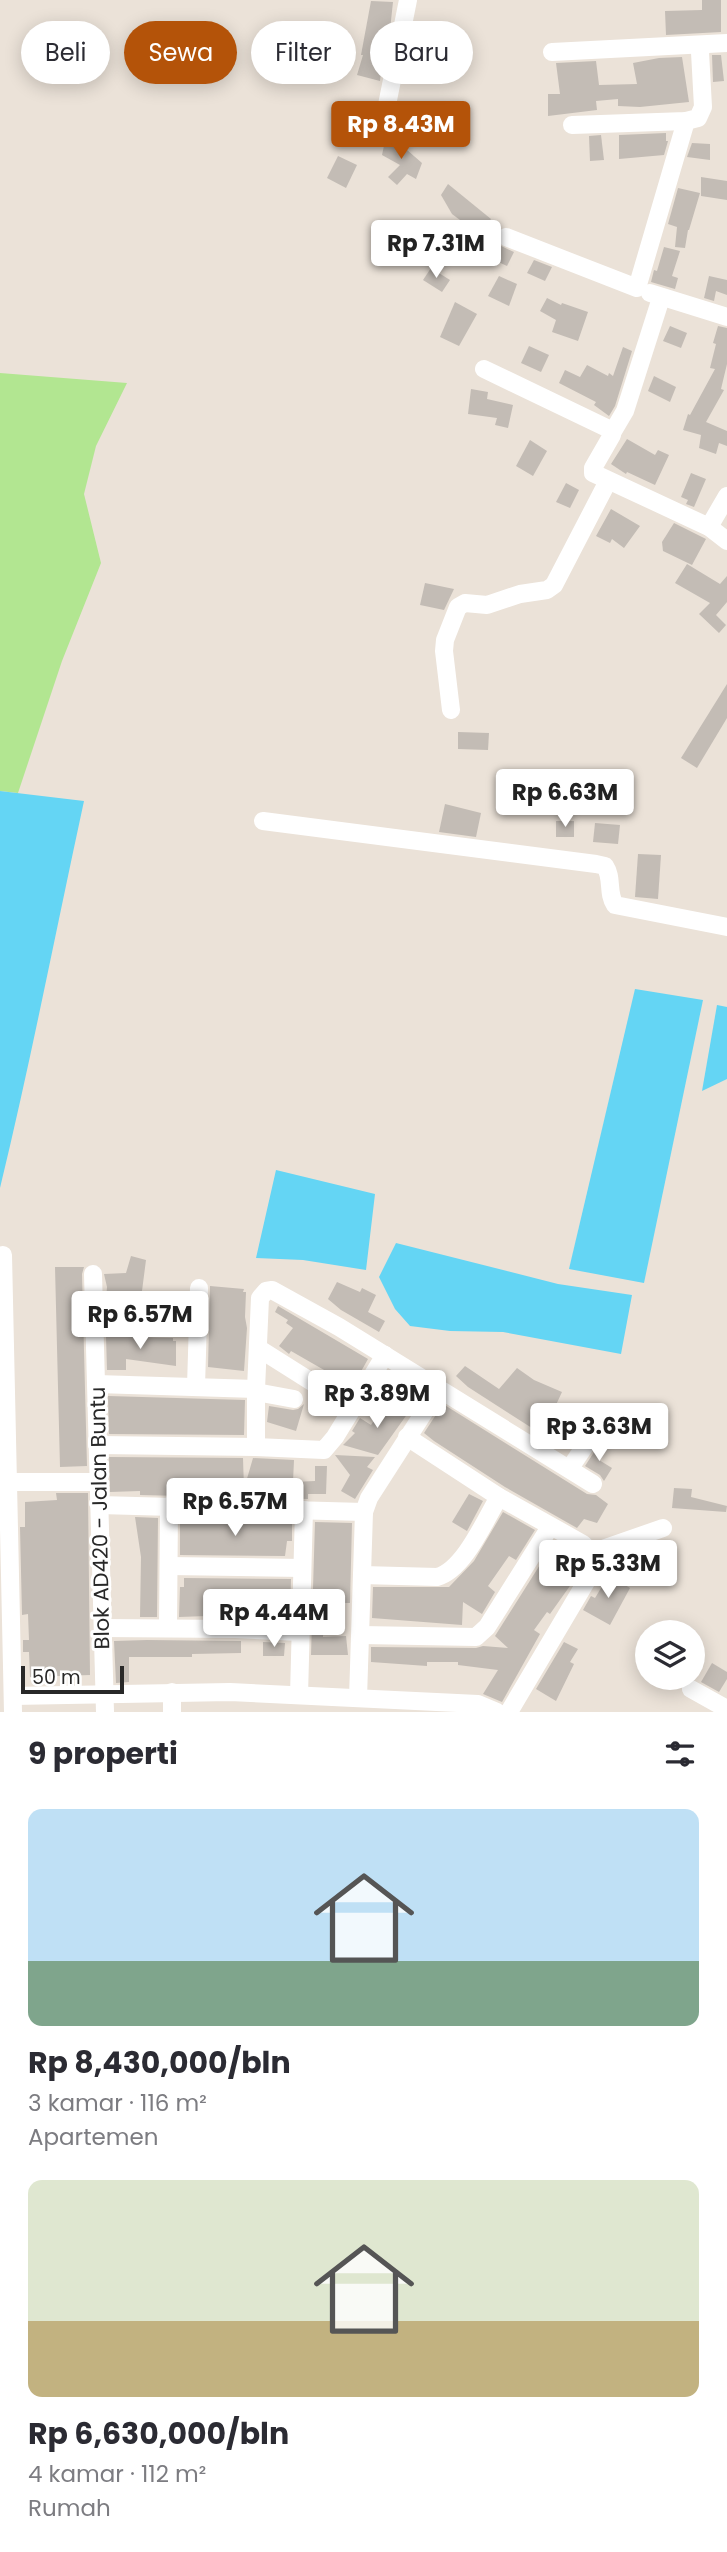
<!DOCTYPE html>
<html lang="id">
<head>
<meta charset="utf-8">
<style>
	:root { --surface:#fff; --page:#f7f7f7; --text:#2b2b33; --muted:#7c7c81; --accent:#b45309 }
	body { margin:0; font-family:Poppins,sans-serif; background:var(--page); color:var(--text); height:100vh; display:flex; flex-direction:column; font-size:26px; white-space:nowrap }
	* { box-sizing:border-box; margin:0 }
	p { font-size:23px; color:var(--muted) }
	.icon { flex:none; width:38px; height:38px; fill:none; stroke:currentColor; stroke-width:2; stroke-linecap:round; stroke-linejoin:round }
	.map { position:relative; height:1712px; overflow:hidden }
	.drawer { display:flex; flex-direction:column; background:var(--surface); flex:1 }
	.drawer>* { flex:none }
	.top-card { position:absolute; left:21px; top:21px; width:686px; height:63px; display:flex; gap:14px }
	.controls { position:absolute; left:635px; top:1620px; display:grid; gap:14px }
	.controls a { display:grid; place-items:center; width:70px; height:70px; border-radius:50%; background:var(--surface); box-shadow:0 4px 18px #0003; font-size:35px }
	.scale { position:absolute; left:21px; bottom:18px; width:103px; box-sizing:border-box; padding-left:7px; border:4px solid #282828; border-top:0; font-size:19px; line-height:24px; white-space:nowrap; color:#282828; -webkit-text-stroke:5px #fff; paint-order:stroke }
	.price { position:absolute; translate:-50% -60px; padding:0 16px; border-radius:7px; background:#fff; color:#222; font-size:23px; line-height:46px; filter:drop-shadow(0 2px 4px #0008) }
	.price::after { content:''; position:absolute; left:50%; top:42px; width:21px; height:16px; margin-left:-10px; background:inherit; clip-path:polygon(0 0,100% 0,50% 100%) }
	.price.on { background:var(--accent); color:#fff }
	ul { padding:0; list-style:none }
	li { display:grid; align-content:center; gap:14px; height:371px; padding:0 28px }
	li span { display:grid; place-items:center; height:217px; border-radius:14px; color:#555 }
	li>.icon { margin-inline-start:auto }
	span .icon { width:126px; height:126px; fill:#fffc; stroke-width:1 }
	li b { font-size:30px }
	h2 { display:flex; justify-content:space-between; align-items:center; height:84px; padding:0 28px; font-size:30px }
	.tag { padding:0 24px; border-radius:32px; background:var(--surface); box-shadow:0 4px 18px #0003; font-size:24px; line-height:63px }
	.tag.on { background:var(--accent); color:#fff }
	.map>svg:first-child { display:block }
	.green { fill:#b2e691 }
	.water { fill:#64d5f4 }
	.building { fill:#c3bcb5 }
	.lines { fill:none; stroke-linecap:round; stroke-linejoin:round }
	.minor { stroke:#fff; stroke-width:18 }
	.labels { text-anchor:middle; stroke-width:6; stroke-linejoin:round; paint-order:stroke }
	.street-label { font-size:21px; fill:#282828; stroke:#fff }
</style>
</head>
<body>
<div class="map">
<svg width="727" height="1712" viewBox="0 0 727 1712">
	<rect width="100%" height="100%" fill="#ebe2d8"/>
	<!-- green -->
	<path class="green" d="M0,373L127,383L96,446L84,494L101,563L62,661L18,793L0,791Z"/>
	<!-- water -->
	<g class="water">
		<path d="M0,791L84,801C56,930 31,1060 0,1188Z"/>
		<path d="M635,989L703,1000L644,1283L569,1269Z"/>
		<path d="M717,1005L727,1007V1079L702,1091Z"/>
		<path d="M276,1170L375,1194L366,1270L303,1260L256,1258Z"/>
		<path d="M396,1243L558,1284L632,1295L621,1354L503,1332L450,1331L410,1326L395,1309L379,1277Z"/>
	</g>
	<!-- building -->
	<g class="building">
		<path d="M702,0H721V32L666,35L665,11L702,10Z"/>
		<path d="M371,1L393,2L390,30H387L379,60L382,61L380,81L357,75L363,55H361Z"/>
		<path d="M712,55H721L724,81L713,82Z"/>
		<path d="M682,57L689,102L640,107L618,106V99L596,101L597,110L548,116V94H560L556,63L596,61L599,85L637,84L633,63L659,58Z"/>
		<path d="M666,133V141H668L664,155L619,159V135Z"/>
		<path d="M601,135L604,160L590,161L589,136Z"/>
		<path d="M391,136L422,163L416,179L407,174L397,185L388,177L400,165L382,155L385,141Z"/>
		<path d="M692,143L710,144V160L687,157Z"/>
		<path d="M338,156L357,165L346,188L327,178Z"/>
		<path d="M701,177L727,181V200L701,196Z"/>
		<path d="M448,184L491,219L480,235L452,214L441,195Z"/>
		<path d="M678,188L700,193L689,230H688L685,248L675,247L677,227L668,224Z"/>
		<path d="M499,245L514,252L507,266L492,259Z"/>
		<path d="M664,247L680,251L672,276L678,278L675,289L651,282L654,270L657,271Z"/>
		<path d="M534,260L552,267L545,281L527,273Z"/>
		<path d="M431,268L450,280L442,292L423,280Z"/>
		<path d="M499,276L517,284L509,306L488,296Z"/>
		<path d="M709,276L727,280V295L716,291L714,301L704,298Z"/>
		<path d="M547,298L561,305L562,303L588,312L578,341L552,332L556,320L540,311Z"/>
		<path d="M455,302L477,314L459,346L440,337Z"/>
		<path d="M670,326L687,333L681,348L663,341Z"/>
		<path d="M718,326L727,328V364L721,389L724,390L706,422L727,431V446L719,443L716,454L699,448L701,435L683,430L688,414L690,415L715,369L710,368L716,344L713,343Z"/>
		<path d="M529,346L549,355L541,372L521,363Z"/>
		<path d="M623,347L632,351L615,406L609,416L594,405L596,402L559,383L565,370L580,377L587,365L608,376L609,373L613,376Z"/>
		<path d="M654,376L676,387L670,402L648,391Z"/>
		<path d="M471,389L488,392L487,399L513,405L508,428L495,425L497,418L468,414Z"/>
		<path d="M627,439L655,455L658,450L669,455L655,485L627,472L626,474L611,464Z"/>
		<path d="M530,440L547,451L533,476L516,466Z"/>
		<path d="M691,473L706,479L694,507L686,504L688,500L681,497Z"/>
		<path d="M566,483L579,490L570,508L556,502Z"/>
		<path d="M611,509L640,526L624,548L612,539L610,543L596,536Z"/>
		<path d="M674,523L706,539L692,565L663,551L662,542Z"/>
		<path d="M687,564L720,584L727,576V602L716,615L726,625L719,633L699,614L710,603L675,583Z"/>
		<path d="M425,583L454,589L444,610L420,605Z"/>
		<path d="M727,684V718L697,768L681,758Z"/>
		<path d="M458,732L489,733L488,750L458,749Z"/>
		<path d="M445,804L481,813L476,837L439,832Z"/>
		<rect x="556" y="821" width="18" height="16"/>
		<path d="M595,823L620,825L618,844L593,842Z"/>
		<path d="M638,854L661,855L658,899L635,897Z"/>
		<path d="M131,1256L146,1260L142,1291L181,1293L182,1297L159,1301L158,1314L105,1312L107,1287L104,1274L126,1273Z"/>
		<path d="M55,1267H84L82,1274L87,1466L60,1467Z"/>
		<path d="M337,1282L360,1292L362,1288L376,1295L368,1312L385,1321L379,1332L341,1310L328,1299Z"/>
		<path d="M210,1286L244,1289L243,1292H246L245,1317L247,1328L244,1371L208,1367Z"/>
		<path d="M278,1306L368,1359L354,1384L339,1376L338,1378L291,1351L289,1354L279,1346L293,1328L286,1323L288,1320L275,1312Z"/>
		<path d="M106,1336L173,1338V1341H176V1366L126,1359V1370H107Z"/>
		<path d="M465,1366L499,1389L517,1368L534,1380L562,1392L555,1407L568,1416L546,1437L468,1387L456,1376Z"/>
		<path d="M108,1396L245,1400L244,1435L109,1434Z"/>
		<path d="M388,1400L408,1413L378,1455L343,1445L355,1433L352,1431L360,1418L371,1425Z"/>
		<path d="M304,1404L296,1431L267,1422L269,1406L293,1410L298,1409Z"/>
		<path d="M443,1404L587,1494L596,1495L608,1504L597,1523L584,1519L577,1528L505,1487L434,1441L424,1433Z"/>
		<path d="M600,1443L607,1448L599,1460L612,1468L604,1481L600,1475L585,1466Z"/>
		<path d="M335,1455L375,1457L367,1467L373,1470L355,1499L341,1491L350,1475Z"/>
		<path d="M109,1457L243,1458L244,1489L253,1458L294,1460L293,1482L315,1481V1466H327L326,1494H308V1499L140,1495V1491L110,1492Z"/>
		<path d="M674,1488L692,1489L691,1497L727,1506L726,1512L672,1508Z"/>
		<path d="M56,1493H88L90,1675L30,1677L29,1652H23V1640H29L28,1614L22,1615L20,1527H25V1502L57,1500Z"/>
		<path d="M469,1494L483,1501L467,1531L452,1522Z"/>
		<path d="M503,1512L535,1530L516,1560L509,1556L488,1586L495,1592L482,1614L463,1602L462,1625L372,1618L373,1587H449L474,1561Z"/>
		<path d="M135,1517L158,1518L157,1617H140L141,1557Z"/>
		<path d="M180,1519L292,1521V1541H287L285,1556L180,1555Z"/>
		<path d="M315,1522L352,1523L350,1603H329V1607H324L323,1637L346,1636L348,1655H311Z"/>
		<path d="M555,1541L576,1553L583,1561L571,1579L572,1583L550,1614L547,1612L534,1630L540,1634L502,1702L483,1694L498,1670L458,1665V1662H427V1666L371,1662V1647L476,1648L483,1646L508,1648L495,1636Z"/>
		<path d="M609,1575L630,1588L610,1625L583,1610L591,1596L595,1598Z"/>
		<path d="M184,1578L291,1579L290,1613L179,1617L180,1587H184Z"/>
		<path d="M147,1640L241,1641V1653L192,1654V1657H129V1682L116,1683L114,1641Z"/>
		<path d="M263,1642L285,1643L284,1656H263Z"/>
		<path d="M564,1642L578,1649L570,1662L574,1664L556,1701L536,1689Z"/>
		<path d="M712,1663L727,1672V1679L719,1692L701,1682Z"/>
	</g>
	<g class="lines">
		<!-- minor -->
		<g class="minor">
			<path d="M552,52L727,43"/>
			<path d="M572,125L686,121L698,118L703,107L700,52L703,45"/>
			<path d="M382,130L408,0"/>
			<path d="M506,237L637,288L686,121"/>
			<path d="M650,293L727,317"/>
			<path d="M484,369L611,430L612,435L593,468V473L709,527L727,541"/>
			<path d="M612,433L625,411L661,298"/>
			<path d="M709,527L727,496"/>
			<path d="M451,710L444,651L445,640L458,607L465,603L487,605L520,594L547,590L554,585L608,481"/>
			<path d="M263,821L596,864L605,866C613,878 607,893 615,905L727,927"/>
			<path d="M3,1255L13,1712"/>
			<path d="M93,1274L105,1712"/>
			<path d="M96,1324L197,1327"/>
			<path d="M258,1348L353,1408"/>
			<path d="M97,1384L256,1389"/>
			<path d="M196,1386L199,1288"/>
			<path d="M256,1392L294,1399"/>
			<path d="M99,1445L256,1447L324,1450L335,1437L385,1355"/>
			<path d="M256,1447V1389L260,1298L266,1291L272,1290L339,1327L593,1484"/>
			<path d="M570,1468L597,1428"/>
			<path d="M0,1482H99"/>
			<path d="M499,1497L583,1544L599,1560L509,1712"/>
			<path d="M99,1505L364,1512"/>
			<path d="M594,1552L663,1528"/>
			<path d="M169,1566L302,1568"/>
			<path d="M362,1575L437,1577C464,1570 485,1520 499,1497L407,1437"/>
			<path d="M103,1628L235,1629L300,1632"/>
			<path d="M168,1628L169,1506"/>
			<path d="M361,1635L476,1637L487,1627L550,1527"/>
			<path d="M691,1689L727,1709"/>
			<path d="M172,1692V1712"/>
			<path d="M299,1695L304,1510"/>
			<path d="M13,1696L230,1692L478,1704L497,1712"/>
			<path d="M358,1698L364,1512L369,1498L439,1389"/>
		</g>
	</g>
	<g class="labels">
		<!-- street labels -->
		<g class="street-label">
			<text transform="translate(100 1518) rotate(-91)" y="7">Blok AD420 - Jalan Buntu</text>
		</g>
	</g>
</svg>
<div class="controls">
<a><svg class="icon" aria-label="layers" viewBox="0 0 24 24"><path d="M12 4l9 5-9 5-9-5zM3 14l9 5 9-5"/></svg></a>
</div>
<div class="scale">50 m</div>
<b class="price on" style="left:401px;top:161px">Rp 8.43M</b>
<b class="price" style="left:436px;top:280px">Rp 7.31M</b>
<b class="price" style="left:565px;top:829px">Rp 6.63M</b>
<b class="price" style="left:140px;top:1351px">Rp 6.57M</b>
<b class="price" style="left:377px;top:1430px">Rp 3.89M</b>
<b class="price" style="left:599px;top:1463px">Rp 3.63M</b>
<b class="price" style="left:235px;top:1538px">Rp 6.57M</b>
<b class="price" style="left:608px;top:1600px">Rp 5.33M</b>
<b class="price" style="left:274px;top:1649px">Rp 4.44M</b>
<div class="top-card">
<a class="tag">Beli</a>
<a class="tag on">Sewa</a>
<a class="tag">Filter</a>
<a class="tag">Baru</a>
</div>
</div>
<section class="drawer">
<h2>9 properti<svg class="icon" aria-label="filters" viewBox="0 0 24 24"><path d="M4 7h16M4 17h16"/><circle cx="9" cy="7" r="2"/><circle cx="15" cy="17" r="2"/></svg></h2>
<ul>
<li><span style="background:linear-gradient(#bfe0f5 70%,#7fa58c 0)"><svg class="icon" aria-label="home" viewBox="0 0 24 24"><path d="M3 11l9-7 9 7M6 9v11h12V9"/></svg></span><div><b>Rp 8,430,000/bln</b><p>3 kamar · 116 m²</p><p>Apartemen</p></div></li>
<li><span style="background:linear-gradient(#dfe7d0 65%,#c2b280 0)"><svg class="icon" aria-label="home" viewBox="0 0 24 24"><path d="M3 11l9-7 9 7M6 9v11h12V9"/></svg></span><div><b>Rp 6,630,000/bln</b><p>4 kamar · 112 m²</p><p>Rumah</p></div></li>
</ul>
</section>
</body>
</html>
